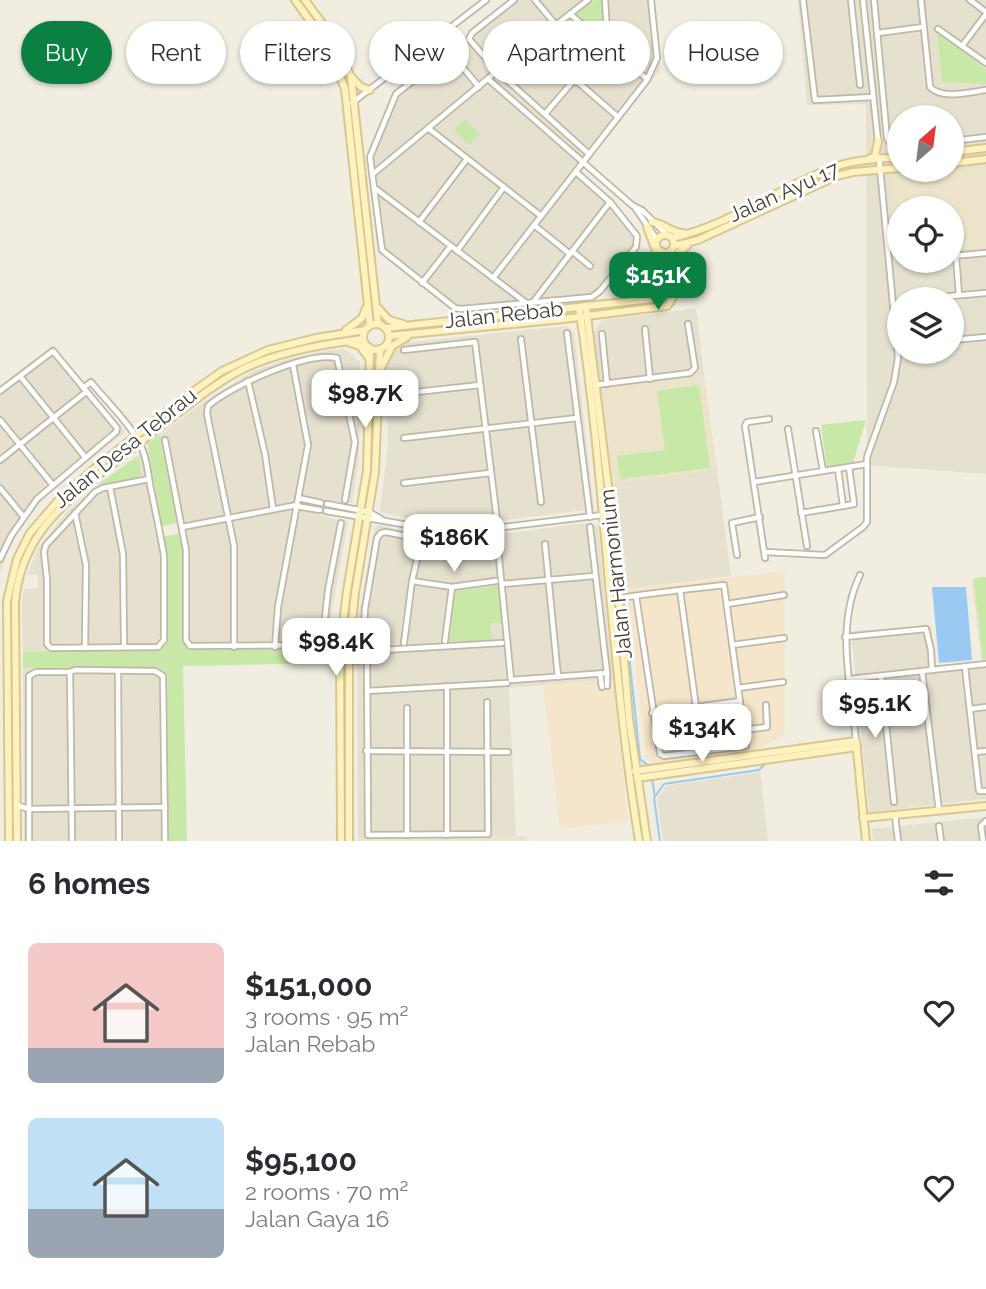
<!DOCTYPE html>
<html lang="en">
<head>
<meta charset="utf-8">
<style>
	:root { --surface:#fff; --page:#f7f7f7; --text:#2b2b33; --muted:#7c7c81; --accent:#0b8043 }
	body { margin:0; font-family:Raleway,sans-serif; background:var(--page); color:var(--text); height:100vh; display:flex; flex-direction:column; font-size:26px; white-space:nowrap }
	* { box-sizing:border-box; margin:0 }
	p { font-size:23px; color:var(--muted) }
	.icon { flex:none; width:38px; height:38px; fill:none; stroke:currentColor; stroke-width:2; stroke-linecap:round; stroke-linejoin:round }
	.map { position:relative; height:841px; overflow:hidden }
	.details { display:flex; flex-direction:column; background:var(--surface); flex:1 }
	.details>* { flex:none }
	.banner { position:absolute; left:21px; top:21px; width:945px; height:63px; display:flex; gap:14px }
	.needle { width:46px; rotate:28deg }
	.controls { position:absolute; left:887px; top:105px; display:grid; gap:14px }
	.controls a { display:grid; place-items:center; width:77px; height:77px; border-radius:50%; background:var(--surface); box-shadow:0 2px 5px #0004; font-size:35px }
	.price { position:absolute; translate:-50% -60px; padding:0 16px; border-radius:14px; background:#fff; color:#222; font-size:23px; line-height:46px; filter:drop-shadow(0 2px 4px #0008) }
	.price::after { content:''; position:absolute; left:50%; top:42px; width:21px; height:16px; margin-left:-10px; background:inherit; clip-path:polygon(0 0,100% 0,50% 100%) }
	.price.active { background:var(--accent); color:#fff }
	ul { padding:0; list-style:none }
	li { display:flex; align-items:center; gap:21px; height:175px; padding:0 28px }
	li span { display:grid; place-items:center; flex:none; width:196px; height:140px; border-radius:10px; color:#555 }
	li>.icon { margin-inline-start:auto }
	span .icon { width:84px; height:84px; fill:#fffc; stroke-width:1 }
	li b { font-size:30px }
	h2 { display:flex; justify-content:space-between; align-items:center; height:84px; padding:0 28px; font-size:30px }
	.pill { padding:0 24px; border-radius:32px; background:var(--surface); box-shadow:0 2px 5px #0004; font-size:24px; line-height:63px }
	.pill.active { background:var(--accent); color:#fff }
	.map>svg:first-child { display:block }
	.residential { fill:#e6e0cf; fill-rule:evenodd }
	.commercial { fill:#f5e5ca }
	.education { fill:#ece4ca }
	.green { fill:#c8e8a7 }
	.water { fill:#9acaf2 }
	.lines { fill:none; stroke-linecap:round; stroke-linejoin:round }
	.stream { stroke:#9acaf2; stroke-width:2 }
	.street-casing { stroke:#c0b8a7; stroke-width:8 }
	.secondary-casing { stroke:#d7c791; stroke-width:10 }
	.street { stroke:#fff; stroke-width:4.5 }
	.secondary { stroke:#fff2be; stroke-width:6 }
	.labels { text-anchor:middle; stroke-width:6; stroke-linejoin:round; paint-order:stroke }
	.street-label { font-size:21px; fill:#433d32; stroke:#fff }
</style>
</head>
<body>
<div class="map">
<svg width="986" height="841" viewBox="0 0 986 841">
	<rect width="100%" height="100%" fill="#f1ede1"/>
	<!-- residential -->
	<g class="residential">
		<path d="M519,0H650L661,69L580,173L637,232L635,245L592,295L460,307L385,251L372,156L397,97Z"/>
		<path d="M798,0H986V474L867,465L866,104L807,105ZM900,117H952V170H900ZM900,208H952V261H900ZM900,299H952V352H900Z"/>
		<path d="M696,308L704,375L600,388L593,333L602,320Z"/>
		<path d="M566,326L574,333L594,509L455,526L434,524L380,512L388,442L386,371L388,358L393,351L402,343Z"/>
		<path d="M53,345L125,432L52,490L35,508L15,535L0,573V386Z"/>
		<path d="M344,349L360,362L359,458L352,503L322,499L318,515L348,522L332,610L330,644L324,648L187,649L184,641V550L160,435L202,403L253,371L285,360L319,352Z"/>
		<path d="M148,448L167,556V643L161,649L23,652L22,600L24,589L38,588V575H27L38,548L68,511L100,483Z"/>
		<path d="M717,469L731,576L627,589L613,483Z"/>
		<path d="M586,523L598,526L613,679L509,688L516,836H358L357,644L359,612L375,528L379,525L432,537L465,539Z"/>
		<path d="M986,579V799L869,812L851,631L931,626L936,668L982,663L972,580Z"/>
		<path d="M159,667L166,672L168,678V841H24L23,668Z"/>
		<path d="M760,772L768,841H663L657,799L666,786Z"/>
		<path d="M986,817V841H873L872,829Z"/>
	</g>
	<!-- commercial -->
	<g class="commercial">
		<path d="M785,571V734L755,751L653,764L646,758L627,589Z"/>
		<path d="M613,679L628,821L560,829L543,685Z"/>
	</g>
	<!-- education -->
	<g class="education">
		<path d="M986,167V248L952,250V208H900L899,255H896L889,175Z"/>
		<path d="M704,375L717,469L613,483L600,388Z"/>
		<rect x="358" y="836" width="169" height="5"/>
	</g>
	<!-- green -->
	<g class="green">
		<path d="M595,0H601L605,41L575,15Z"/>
		<path d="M937,31L986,70V84L942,82Z"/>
		<path d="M465,120L480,135L469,145L454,130Z"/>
		<path d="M699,385L710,468L620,479L617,456L665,450L657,391Z"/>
		<path d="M866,420L853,463L827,468L821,425Z"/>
		<path d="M160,435L177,523L162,526L148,448V443Z"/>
		<path d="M135,458L139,459L141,474L140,478L101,485L100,483Z"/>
		<path d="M180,533L184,550V641L187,648H336V663L183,666L187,841H168V678L166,672L159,667L23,668V652L161,649L167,643V556L163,537Z"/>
		<path d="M986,577V659H983L974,578Z"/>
		<path d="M499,586L503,623H490L492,640L450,642L454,595L459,590Z"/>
	</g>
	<!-- water -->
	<path class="water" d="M932,587H966L972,660L939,663Z"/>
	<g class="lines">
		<!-- stream -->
		<g class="stream">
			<path d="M606,440L611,485"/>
			<path d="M617,542L640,759L649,766"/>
			<path d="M652,778L655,797"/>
			<path d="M660,841L654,798L664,784L759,770L765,764"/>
		</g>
		<defs>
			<g id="street">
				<path d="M514,0L472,33L469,39L497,71L589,154"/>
				<path d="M535,0L556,25"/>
				<path d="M803,0L815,100L873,97"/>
				<path d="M851,0L860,85"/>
				<path d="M863,0L878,141"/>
				<path d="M874,0L887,138L890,143L900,146"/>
				<path d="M921,0L930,87C942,100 970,92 986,90"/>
				<path d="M970,0L986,12"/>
				<path d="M570,14L647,79"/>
				<path d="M938,29L986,63"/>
				<path d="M878,33L923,27"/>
				<path d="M533,43L618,117"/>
				<path d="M962,46L986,14"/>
				<path d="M488,79L633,206L642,210L667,235"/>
				<path d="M577,82L608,46L605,0"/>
				<path d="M479,87L454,57L446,55L396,94L370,157L382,250L455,308L461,309L592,297L600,291L636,247L637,236L610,202L576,172"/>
				<path d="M352,103L486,0"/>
				<path d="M545,114L574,80"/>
				<path d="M428,128L541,216"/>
				<path d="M952,141L986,137"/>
				<path d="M374,173L497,71L588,0"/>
				<path d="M376,189L525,302"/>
				<path d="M634,206L657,240"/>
				<path d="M419,222L467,159"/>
				<path d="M534,225L570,254"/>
				<path d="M457,251L504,187"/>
				<path d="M572,251L590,266"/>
				<path d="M952,256L986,253"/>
				<path d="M956,256L959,295"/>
				<path d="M493,278L647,80L657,58L651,0"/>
				<path d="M422,283L451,246"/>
				<path d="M917,299L986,293"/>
				<path d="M534,301L610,202"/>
				<path d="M645,329L650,379"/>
				<path d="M567,333L590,517"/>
				<path d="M602,334L607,384"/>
				<path d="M521,339L541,502"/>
				<path d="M952,340L986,337"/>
				<path d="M404,350L475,342L498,528"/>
				<path d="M20,376L85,457"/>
				<path d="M248,381L265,454L273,509"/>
				<path d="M595,385L690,373L695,368L688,324"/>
				<path d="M83,388L91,382C106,401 128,421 139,442C146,455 148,471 150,485C155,509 160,532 164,556V640L158,647L51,648L47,644V580L44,552L46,545L95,492L103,488L149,479"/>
				<path d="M0,391L53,351L117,428L116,432L37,499L11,536L0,559"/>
				<path d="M407,393L480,385"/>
				<path d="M0,420L52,484"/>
				<path d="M788,429L807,546"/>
				<path d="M816,431L823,471"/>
				<path d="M404,438L577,418"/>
				<path d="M165,440L186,550V640L190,646L320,645L323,637L328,590L341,523"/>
				<path d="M0,460L86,392"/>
				<path d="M838,469L843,506L854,504L849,467"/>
				<path d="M754,482L867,464"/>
				<path d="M404,483L490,473"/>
				<path d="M110,487L123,554L124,647"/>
				<path d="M0,488L23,516"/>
				<path d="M298,498L321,503"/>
				<path d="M327,504L369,512L381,519"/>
				<path d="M296,506L320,510"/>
				<path d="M326,511L455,533L602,515"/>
				<path d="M75,513L86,565L85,647"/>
				<path d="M801,513L843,506"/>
				<path d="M444,522H469L496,517"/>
				<path d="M182,527L297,505"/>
				<path d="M497,538L511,680L607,673L590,527"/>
				<path d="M545,544L558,677"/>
				<path d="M765,552L825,555L863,527L867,522V457L894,382L898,358L879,157"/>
				<path d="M737,555L732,523L760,517"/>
				<path d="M765,558L745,426L747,422L769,419"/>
				<path d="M412,581L452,587L496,581"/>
				<path d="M502,584L594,576"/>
				<path d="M680,590L696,707"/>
				<path d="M619,598C654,593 689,589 724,585L746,746L664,756L660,754L636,596"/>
				<path d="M727,604L784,595"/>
				<path d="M845,637L926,629L931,650L932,670"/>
				<path d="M445,641L452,587"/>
				<path d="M363,643L365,609L377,538L381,533L386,532L451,545L488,541"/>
				<path d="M404,643L412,581L424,529"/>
				<path d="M732,645L784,638"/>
				<path d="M234,647V546L207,414L208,406C231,386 307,351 337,358L355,442L345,500"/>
				<path d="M275,647L278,607L308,445L293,365"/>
				<path d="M349,652L502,643"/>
				<path d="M367,652L368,835L488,834L487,702"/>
				<path d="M350,661L367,660"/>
				<path d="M965,667L979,791H986"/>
				<path d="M922,671L939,811"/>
				<path d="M70,672L72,841"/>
				<path d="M118,672L119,841"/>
				<path d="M607,673V686"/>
				<path d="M600,674L602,687"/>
				<path d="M881,676L894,802"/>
				<path d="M850,679L986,664"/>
				<path d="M447,686V835"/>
				<path d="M738,688L783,682"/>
				<path d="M367,691L507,683"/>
				<path d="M407,708V835"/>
				<path d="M970,709L986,707"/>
				<path d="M652,713L740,701"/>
				<path d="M743,730L767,727L766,705"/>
				<path d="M856,741C851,686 835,627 860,575"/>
				<path d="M366,751L508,752"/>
				<path d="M975,752L986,751"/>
				<path d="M16,805L29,809L165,807"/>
				<path d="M895,815L898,841"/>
				<path d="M939,826L941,841"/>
				<path d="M29,841V676L36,672H70L75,670L155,671L163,676L165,841"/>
				<path d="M983,841L981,826L986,821"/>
			</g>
			<g id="secondary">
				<path d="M295,0L326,43L345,89L370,325"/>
				<path d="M305,0L333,38L351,77L378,324"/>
				<path d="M352,78L361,87L370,90"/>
				<path d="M952,152L986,148"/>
				<path d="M869,159L875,156L878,141"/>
				<path d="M952,163L986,159"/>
				<path d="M652,222C664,223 671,233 683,233"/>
				<path d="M647,227L660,261"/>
				<circle cx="665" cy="244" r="9"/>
				<path d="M672,238C732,225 783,184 841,165C859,159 880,159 900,157"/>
				<path d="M674,246L698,240L837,176L853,172L900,168"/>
				<path d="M675,269L679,252L687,246"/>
				<path d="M579,307C606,484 610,664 639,841"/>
				<path d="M586,307L612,518L629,718L647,841"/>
				<path d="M378,308L389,320L403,324"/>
				<circle cx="376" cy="337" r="13"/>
				<path d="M385,328L652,299C671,291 663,267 661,251"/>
				<path d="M346,330L362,318L366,308"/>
				<path d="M389,336L563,319L667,306C681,292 673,268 671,251"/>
				<path d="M350,343L360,346L368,357"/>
				<path d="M381,368L392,346L407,337"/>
				<path d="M635,771L856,741L866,841"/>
				<path d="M637,778L857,747"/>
				<path d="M863,818L986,806"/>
				<path d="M9,841L7,601L17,559L30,533L57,502L95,468L187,396L222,371L268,350L316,338L365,330"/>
				<path d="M17,841L15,602C17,580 25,556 37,537C61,499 121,458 156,430C187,407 218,379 254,364C288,350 326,344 363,339"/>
				<path d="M341,841L340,648L347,591L367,470L370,348"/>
				<path d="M349,841V652L355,593L375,472L380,349"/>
			</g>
		</defs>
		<!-- street casing -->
		<use href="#street" class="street-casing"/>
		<!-- secondary casing -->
		<use href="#secondary" class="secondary-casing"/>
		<!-- street -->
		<use href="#street" class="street"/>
		<!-- secondary -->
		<use href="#secondary" class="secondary"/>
	</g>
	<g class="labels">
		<!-- street labels -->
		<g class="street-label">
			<text transform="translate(784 192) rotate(-24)" y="7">Jalan Ayu 17</text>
			<text transform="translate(504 315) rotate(-6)" y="7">Jalan Rebab</text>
			<text transform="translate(125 448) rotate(-39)" y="7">Jalan Desa Tebrau</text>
			<text transform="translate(616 574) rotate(-96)" y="7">Jalan Harmonium</text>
		</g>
	</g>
</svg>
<div class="controls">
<a><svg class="needle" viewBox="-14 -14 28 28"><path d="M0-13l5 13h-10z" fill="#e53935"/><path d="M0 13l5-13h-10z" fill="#7c7c81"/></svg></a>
<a><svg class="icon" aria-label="locate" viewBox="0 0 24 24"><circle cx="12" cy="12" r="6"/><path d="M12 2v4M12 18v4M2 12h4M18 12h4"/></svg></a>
<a><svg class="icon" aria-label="layers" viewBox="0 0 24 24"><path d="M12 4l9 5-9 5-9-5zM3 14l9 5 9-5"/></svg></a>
</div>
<b class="price active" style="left:658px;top:312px">$151K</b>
<b class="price" style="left:365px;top:430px">$98.7K</b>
<b class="price" style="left:454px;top:574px">$186K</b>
<b class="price" style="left:336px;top:678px">$98.4K</b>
<b class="price" style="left:875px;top:740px">$95.1K</b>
<b class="price" style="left:702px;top:764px">$134K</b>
<div class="banner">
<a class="pill active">Buy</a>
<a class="pill">Rent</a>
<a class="pill">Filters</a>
<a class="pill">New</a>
<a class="pill">Apartment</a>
<a class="pill">House</a>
</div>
</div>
<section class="details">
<h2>6 homes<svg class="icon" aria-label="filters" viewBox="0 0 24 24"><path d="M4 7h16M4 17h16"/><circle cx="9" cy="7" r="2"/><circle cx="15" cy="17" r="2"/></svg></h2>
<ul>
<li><span style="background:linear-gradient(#f6c9c9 75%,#9aa5b1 0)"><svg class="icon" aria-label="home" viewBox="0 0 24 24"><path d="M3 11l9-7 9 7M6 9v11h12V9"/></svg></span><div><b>$151,000</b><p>3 rooms · 95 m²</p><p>Jalan Rebab</p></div><svg class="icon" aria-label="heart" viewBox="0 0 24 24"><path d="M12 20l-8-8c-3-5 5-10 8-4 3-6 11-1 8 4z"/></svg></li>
<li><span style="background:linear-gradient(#bfe0f5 65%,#9aa5b1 0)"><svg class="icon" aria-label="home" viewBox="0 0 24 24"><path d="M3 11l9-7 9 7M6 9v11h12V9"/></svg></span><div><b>$95,100</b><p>2 rooms · 70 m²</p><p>Jalan Gaya 16</p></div><svg class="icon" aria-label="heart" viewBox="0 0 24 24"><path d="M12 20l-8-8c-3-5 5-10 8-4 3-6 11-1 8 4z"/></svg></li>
</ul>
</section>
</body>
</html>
